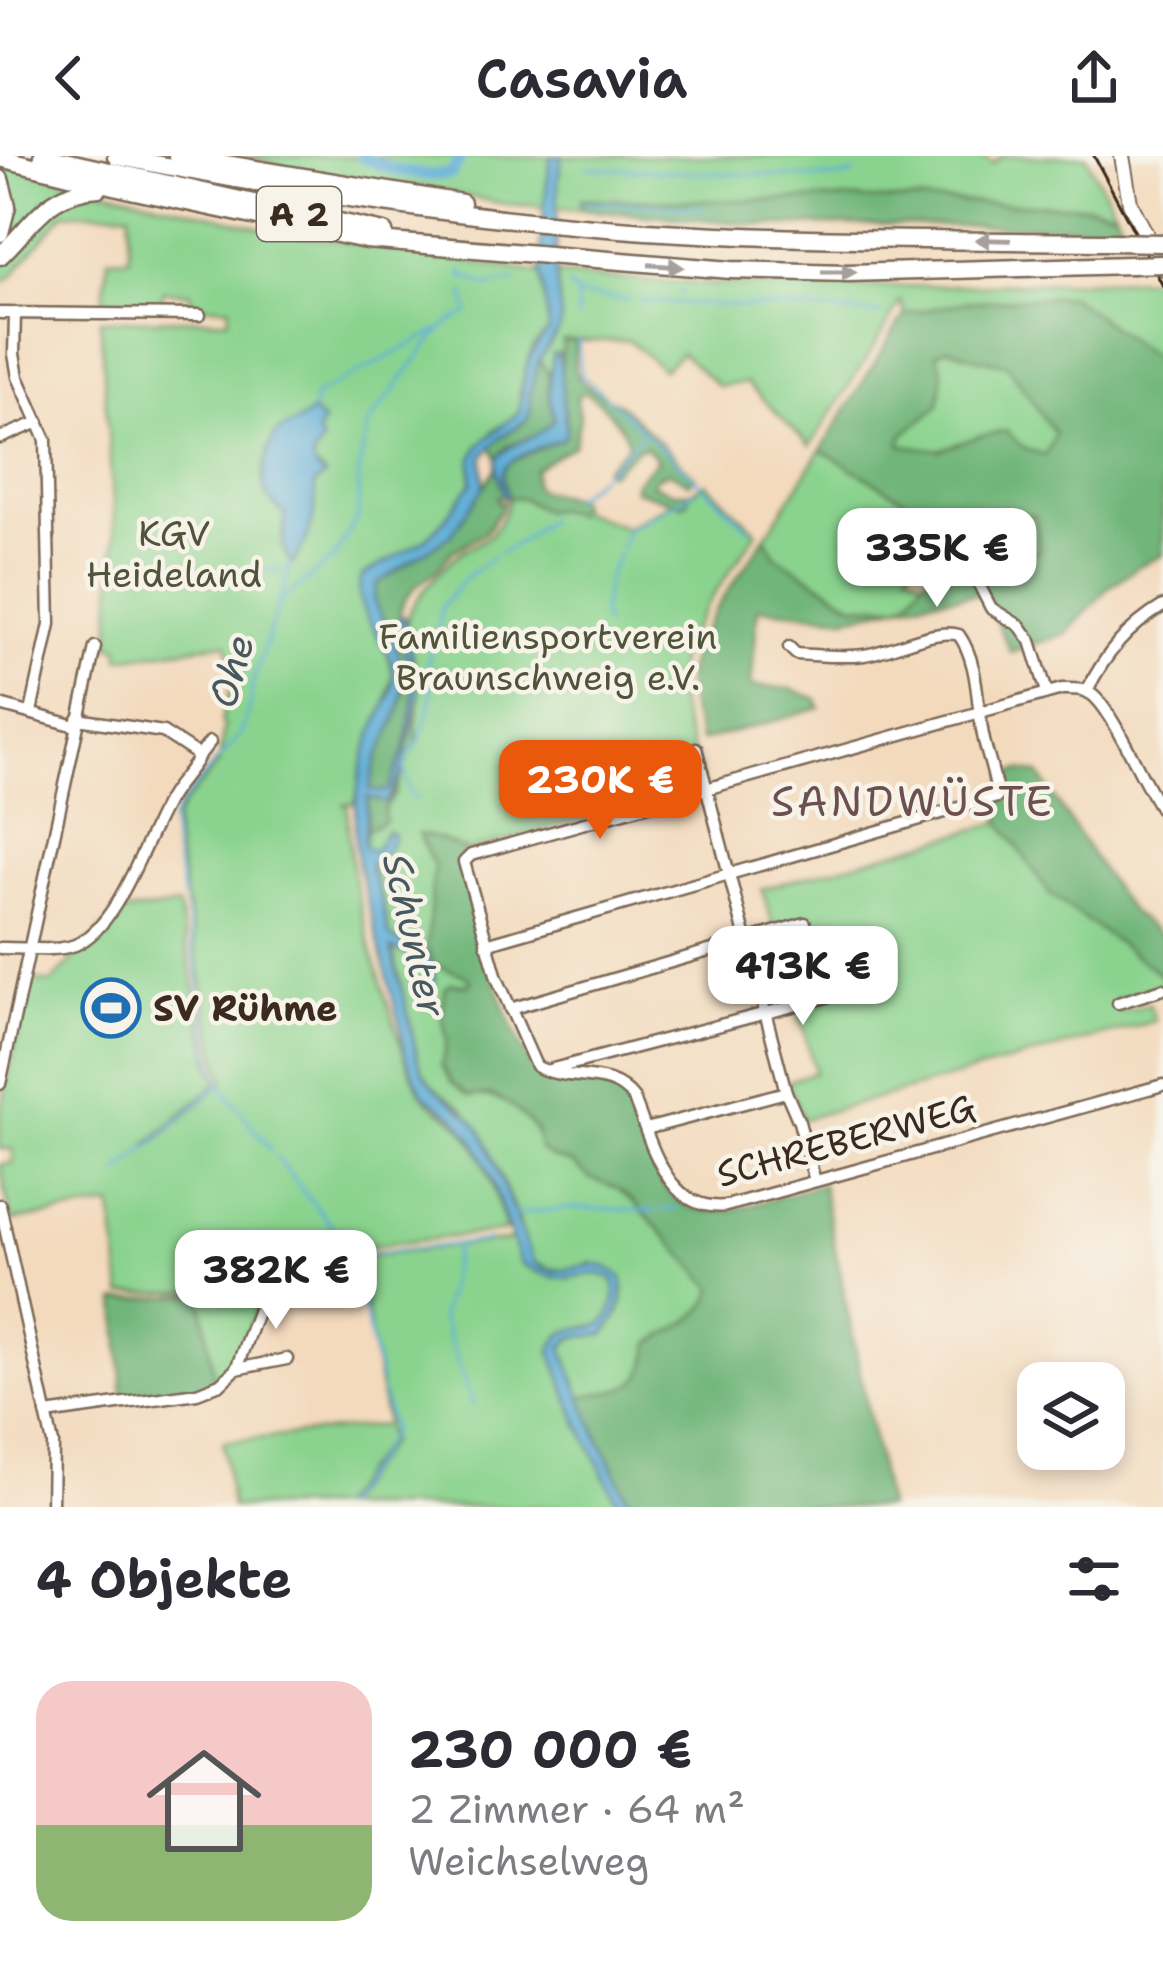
<!DOCTYPE html>
<html lang="de">
<head>
<meta charset="utf-8">
<style>
	:root { --surface:#fff; --page:#f7f7f7; --text:#2b2b33; --muted:#7c7c81; --line:#e1e1e2; --accent:#ea580c }
	body { margin:0; font-family:"Shantell Sans",sans-serif; background:var(--page); color:var(--text); height:100vh; display:flex; flex-direction:column; font-size:45px; white-space:nowrap }
	* { box-sizing:border-box; margin:0 }
	p { font-size:39px; color:var(--muted) }
	.icon { flex:none; width:66px; height:66px; fill:none; stroke:currentColor; stroke-width:2; stroke-linecap:round; stroke-linejoin:round }
	.map { position:relative; height:1351px; overflow:hidden }
	.drawer { display:flex; flex-direction:column; background:var(--surface); flex:1 }
	.drawer>* { flex:none }
	.tools { position:absolute; left:1017px; top:1206px; display:grid; gap:24px }
	.tools a { display:grid; place-items:center; width:108px; height:108px; border-radius:24px; background:var(--surface); box-shadow:0 6px 18px #0003; font-size:60px }
	.price { position:absolute; translate:-50% -102px; padding:0 27px; border-radius:24px; background:#fff; color:#222; font-size:39px; line-height:78px; filter:drop-shadow(0 3px 6px #0008) }
	.price::after { content:''; position:absolute; left:50%; top:72px; width:36px; height:27px; margin-left:-18px; background:inherit; clip-path:polygon(0 0,100% 0,50% 100%) }
	.price.selected { background:var(--accent); color:#fff }
	ul { padding:0; list-style:none }
	li { display:flex; align-items:center; gap:36px; height:300px; padding:0 36px }
	li+li { border-top:3px solid var(--line) }
	li span { display:grid; place-items:center; flex:none; width:336px; height:240px; border-radius:36px; color:#555 }
	li>.icon { margin-inline-start:auto }
	span .icon { width:144px; height:144px; fill:#fffc; stroke-width:1 }
	li b { font-size:51px }
	h2 { display:flex; justify-content:space-between; align-items:center; height:144px; padding:0 36px; font-size:51px }
	header { display:flex; justify-content:space-between; align-items:center; height:156px; padding:0 36px; background:var(--surface); font-size:54px; font-weight:600 }
	.map>svg:first-child { display:block }
	.green { fill:#8ad38e; stroke:#627e56; stroke-width:3; fill-rule:evenodd }
	.forest { fill:#6fb579; stroke:#55704c; stroke-width:3; fill-rule:evenodd }
	.water { fill:#5eaed8; stroke:#4c6c7b; stroke-width:3 }
	.lines { fill:none; stroke-linecap:round; stroke-linejoin:round }
	.stream { stroke:#5eaed8; stroke-width:3 }
	.river { stroke:#5eaed8; stroke-width:12 }
	.minor-casing { stroke:#7b6856; stroke-width:15 }
	.major-casing { stroke:#7b6856; stroke-width:18 }
	.highway-casing { stroke:#7b6856; stroke-width:21 }
	.minor { stroke:#fff; stroke-width:10 }
	.major { stroke:#fff; stroke-width:14 }
	.highway { stroke:#fff; stroke-width:16 }
	.rail { stroke:#3b2a1e; stroke-width:3 }
	.highway-bridge-casing { stroke:#7b6856; stroke-width:21; stroke-linecap:butt }
	.highway-bridge { stroke:#fff; stroke-width:16 }
	.oneway { fill:#a79f9a }
	.labels { text-anchor:middle; stroke-width:9; stroke-linejoin:round; paint-order:stroke }
	.shield { fill:#f7f3e8; stroke:#73665b; stroke-width:3 }
	.shield-label { font-size:33px; font-weight:bold; fill:#3b2a1e }
	.park-label { font-size:36px; fill:#4f543a; stroke:#f7f3e8 }
	.poi-label { font-size:36px; font-weight:bold; fill:#3b2a1e; stroke:#f7f3e8; text-anchor:start }
	.street-label { font-size:36px; fill:#3b2a1e; stroke:#f7f3e8 }
	.water-label { font-size:39px; font-style:italic; fill:#47585f; stroke:#f7f3e8 }
	.quarter-label { font-size:42px; letter-spacing:3px; fill:#6c5050; stroke:#f7f3e8 }
</style>
</head>
<body>
<header><svg class="icon" aria-label="back" viewBox="0 0 24 24"><path d="M15 5l-7 7 7 7"/></svg>Casavia<svg class="icon" aria-label="share" viewBox="0 0 24 24"><path d="M12 15V3M7 8l5-5 5 5M5 13v7h14v-7"/></svg></header>
<div class="map">
<svg width="1163" height="1351" viewBox="0 0 1163 1351">
	<rect width="100%" height="100%" fill="#f7f3e8"/>
	<filter id="ink" filterUnits="userSpaceOnUse"><feTurbulence type="fractalNoise" baseFrequency=".00833" numOctaves="2"/><feDisplacementMap in="SourceGraphic" scale="24" xChannelSelector="R" yChannelSelector="G"/><feConvolveMatrix kernelMatrix="1 2 1 2 8 2 1 2 1" color-interpolation-filters="sRGB"/></filter>
	<filter id="wash" filterUnits="userSpaceOnUse"><feTurbulence type="fractalNoise" baseFrequency=".004" numOctaves="4" result="noise"/><feDisplacementMap in="SourceGraphic" scale="48" xChannelSelector="R" yChannelSelector="G"/><feGaussianBlur stdDeviation="2.7" result="paint"/><feColorMatrix in="noise" values="0 0 0 0 0 0 0 0 0 0 0 0 0 0 0 0 0 1.4 0 .05"/><feComposite in="paint" operator="in"/></filter>
	<g filter="url(#wash)">
		<rect width="100%" height="100%" fill="#f3dabd"/>
		<!-- green -->
		<g class="green">
			<path d="M244,0H983L992,8L1002,0H1086L1115,55L1089,50L847,43L683,45L582,43L581,53L505,48L421,31L292,13Z"/>
			<path d="M0,7L278,76L541,117L547,141L548,176L534,190L530,199L520,235L519,256L512,264L494,274L472,310V327L444,365L426,383L363,420L359,427L389,502L393,520L384,554L374,573L355,647L342,649H348C345,720 375,809 397,876C404,897 410,918 421,937C431,952 451,959 463,973C487,1002 496,1040 506,1075L352,1092L264,1120L263,1139L232,1212L215,1228L200,1135L122,1139L112,1050L11,1065L0,1008L13,1007V993H0V958L30,824L51,827L118,757L178,750L211,910L219,925L147,988L152,989L225,925L219,909L194,788L175,682V664L182,650L219,607L224,569L221,565L239,507H233L226,487L120,502L119,490H110L115,376L100,164L228,163L230,151L191,149L190,137L163,135L161,147L103,145L108,102L129,101L130,56L64,57L11,121L0,127ZM308,260L318,273L319,293L313,299V309L323,317L314,330C319,355 307,383 295,406L283,382L285,358C256,336 266,324 268,292L295,267Z"/>
			<path d="M556,118C755,137 953,131 1152,122L1163,140V206H1160L1070,140L967,146L905,158L900,145L884,175L810,290L746,227L718,230L681,197L663,214L630,185H564L560,206L558,198L549,218L539,204L556,180L561,161Z"/>
			<path d="M947,192L977,202L1007,208L1055,278L1046,299L980,280L939,294L901,289L903,279L939,249L936,198Z"/>
			<path d="M821,294L939,364L908,415L923,423L909,444L898,450L854,448L776,400L765,381Z"/>
			<path d="M706,327L757,375C734,413 677,480 676,523C676,553 690,586 699,615L683,619L687,633L468,695L439,683L419,679L434,710L427,791L435,809L467,820L471,825L469,829L451,828L442,859L447,885L442,909L469,939C514,939 531,964 551,1001L572,1007L589,1022L617,1032L633,1045L714,1132C709,1160 672,1174 650,1188C646,1238 622,1232 580,1241L562,1191L574,1181L604,1179C615,1166 625,1149 624,1131L593,1107L568,1115L549,1112L534,1106L530,1101L519,1066L485,982L463,952L428,927L419,908L382,745L364,689L367,674L384,665V654C402,632 419,568 419,539C420,518 401,473 409,457C416,441 443,412 456,400C463,393 472,391 480,386C496,376 507,357 509,340L558,347L626,371Z"/>
			<path d="M1036,360L1039,395L972,400L969,362Z"/>
			<path d="M1001,666L1049,737L1163,820V828L1117,843L1121,856L1149,848L1155,865L803,963L788,925L815,916L798,853L826,845L803,764L774,772L762,733Z"/>
			<path d="M513,1084L520,1107L568,1122L595,1116L613,1123C619,1139 614,1157 603,1169L585,1171L559,1180L575,1259L620,1351H341L390,1285L386,1273L387,1285L336,1351H231L223,1286L386,1269L357,1100Z"/>
		</g>
		<!-- forest -->
		<g class="forest">
			<path d="M581,43L683,45L848,43L1089,50L1115,55L1123,71L764,69L581,53Z"/>
			<path d="M1070,140L1160,206H1163V399L1137,411L1108,432L1066,478L1011,496L983,438L929,443L846,461L758,452L751,530L791,533L817,543L820,552L700,586C695,565 685,542 687,521C690,481 742,416 765,381L776,400L854,449H899L909,444L923,423L972,400L1039,395L1035,360L939,364L821,294L905,158L967,146ZM947,192L978,202L1007,208L1055,278L1045,299L1025,293L1006,275L980,280L940,294L901,289L903,279L939,249L943,215L936,198Z"/>
			<path d="M563,185L576,186C575,195 573,210 577,218C583,231 607,243 620,248L695,321L689,327L669,316L654,322L652,328L673,336H688L689,343L684,349L635,334L634,328L657,304L646,291L638,292L610,317L605,316L604,313L628,289C627,272 599,244 584,236L579,239L577,245L580,262L574,289L535,313L534,328L539,334L576,342L579,347L578,355L574,358L559,353L544,355L523,343L498,340V346L504,345L500,355L484,377L452,396L437,414L417,429L405,444L400,455L405,488L417,521L412,536L418,587L408,600L395,638L384,654L385,665L367,674V653L374,608L399,556L404,536L403,511L374,446L377,428L451,379L496,313L563,282L567,270L560,228Z"/>
			<path d="M539,204L549,218V236L554,263L550,270L541,277L508,290L497,302L491,290L501,281L521,269L530,256V235Z"/>
			<path d="M1021,614L1039,618L1117,738L1132,757L1163,781V820L1049,737L1001,666L998,647L1005,641L1002,628L1014,616Z"/>
			<path d="M419,678L439,683L468,695L461,698L460,707C474,762 489,815 511,867C520,888 527,907 542,924C562,924 589,921 608,927C651,943 636,1055 713,1055C741,1055 794,1036 822,1028L887,1351H632L580,1241C622,1232 646,1238 650,1188C672,1174 709,1160 714,1132L633,1045L617,1032L589,1022L572,1007L551,1001L539,993L536,974L512,950L492,939L469,940L452,927L442,909L447,885L442,859L445,832L451,828L468,829L471,825L467,820L434,809L427,791L434,710Z"/>
			<path d="M201,1138L215,1228L200,1234L123,1243L117,1145Z"/>
		</g>
		<!-- water -->
		<g class="water">
			<path d="M551,0H562L558,26L556,118L561,161L559,175L539,204L530,235V256L527,264L501,281L483,300L484,331L451,379L377,428L374,446C397,489 416,524 392,572C382,593 373,610 370,634L382,636L389,633L405,591L414,542L399,466L401,460L404,461L419,540L401,619L386,647L368,641L364,689L369,694H375L386,675L394,679L387,694L369,709L382,745L389,779L405,790L427,798C435,814 437,825 432,843L428,844C426,810 426,804 391,793C398,817 404,841 410,866C413,881 415,896 421,911C432,940 467,949 483,978C493,997 528,1101 535,1107C566,1129 589,1091 622,1121C627,1144 618,1162 604,1179L574,1181L562,1191L596,1277L632,1351H620L575,1259L551,1196C565,1155 600,1188 612,1153C616,1142 617,1135 613,1123C596,1115 589,1119 572,1121C555,1124 534,1116 520,1107L490,1018L476,988L456,962L422,937L405,899L401,874L358,709C351,664 356,621 372,579C378,561 391,545 393,526C397,486 347,460 362,420L426,383L444,364L472,327V303L479,289L519,256C524,223 523,201 548,176C548,155 543,137 541,117C538,86 546,31 551,0Z"/>
			<path d="M553,197L558,198L560,206L566,278L563,283C548,289 502,302 503,319C503,326 507,332 508,340H504L496,313L497,302C513,284 541,283 554,263L549,236Z"/>
			<path d="M312,255L323,266L317,277L322,286L312,304L317,315L325,320L314,330C320,355 307,389 291,409L283,391L285,358C275,350 265,342 263,328C261,319 270,280 279,275C291,268 302,266 312,255Z"/>
		</g>
		<g class="lines">
			<!-- stream -->
			<g class="stream">
				<path d="M588,12L840,22L854,18"/>
				<path d="M580,46L705,52"/>
				<path d="M462,114L463,122"/>
				<path d="M462,119L488,130L517,124"/>
				<path d="M568,129L577,139L628,144"/>
				<path d="M680,138L681,135"/>
				<path d="M577,139L578,161"/>
				<path d="M639,145L883,158"/>
				<path d="M578,185L581,218L750,373"/>
				<path d="M312,255L316,239L437,175"/>
				<path d="M605,316L644,276"/>
				<path d="M572,342L601,319"/>
				<path d="M626,373L696,335"/>
				<path d="M621,392L625,376"/>
				<path d="M499,397L524,383L548,363"/>
				<path d="M264,415L286,414"/>
				<path d="M279,446L291,409"/>
				<path d="M602,457L608,421L619,398"/>
				<path d="M602,460L605,469"/>
				<path d="M407,625L404,613L408,600L418,587L429,555L432,535L428,504L438,475L441,452L466,421L493,401"/>
				<path d="M408,628L409,636L417,643"/>
				<path d="M184,744L173,690L172,663L180,648L241,578L251,545L252,528L279,447L335,400L358,361L359,313L368,268L435,180L449,167L469,157L464,136"/>
				<path d="M185,750L214,910L225,935L271,994"/>
				<path d="M276,1001L346,1088"/>
				<path d="M118,1017L221,927"/>
				<path d="M661,1054L677,1052"/>
				<path d="M514,1058L572,1052L655,1055"/>
				<path d="M457,1088L441,1162L473,1249"/>
				<path d="M352,1099L489,1085"/>
				<path d="M352,1101L381,1228"/>
				<path d="M339,1351L372,1308L392,1275L382,1235"/>
			</g>
			<!-- river -->
			<path class="river" d="M361,0C386,13 424,24 452,17L461,0"/>
		</g>
	</g>
	<g filter="url(#ink)">
		<g class="lines">
			<defs>
				<g id="minor">
					<path d="M0,157L200,159"/>
					<path d="M15,157L14,198L18,221L46,284L50,468L31,556"/>
					<path d="M0,282L39,266"/>
					<path d="M956,369L974,419L991,452L1020,470L1031,485L1047,536"/>
					<path d="M1087,535C1105,498 1128,471 1163,450"/>
					<path d="M0,549L76,570"/>
					<path d="M696,592L786,936L799,966L815,1025"/>
					<path d="M198,601L210,586"/>
					<path d="M1163,656C1143,628 1113,553 1091,538C1082,532 1072,533 1062,533L471,699L464,706L497,822L536,910C568,928 610,910 634,943C652,987 666,1057 726,1050L1163,929"/>
					<path d="M486,788L997,641C996,622 988,603 984,584C976,550 980,509 959,479C936,471 892,495 864,499C842,502 818,499 796,498L789,491"/>
					<path d="M0,792C23,791 53,797 75,789C119,771 145,682 169,642C177,628 189,617 197,604L195,597L163,576L78,563"/>
					<path d="M1118,847L1163,833"/>
					<path d="M510,853L805,767"/>
					<path d="M549,914L827,841"/>
					<path d="M0,928L95,491"/>
					<path d="M646,973L786,936"/>
					<path d="M0,1049L53,1288L52,1351"/>
					<path d="M236,1213L270,1121"/>
					<path d="M46,1258L197,1237L220,1228L236,1213L287,1203"/>
				</g>
				<path id="major" d="M1122,0L1130,47L1163,112"/>
				<g id="highway">
					<path d="M42,0L384,76"/>
					<path d="M116,0C291,36 468,63 646,75C801,85 956,84 1110,86"/>
					<path d="M177,0L462,47"/>
					<path d="M0,2L135,35L366,84L731,114L848,117L1131,109"/>
					<path d="M0,23L7,50L0,77"/>
					<path d="M0,100C34,68 46,35 99,32"/>
				</g>
			</defs>
			<!-- minor casing -->
			<use href="#minor" class="minor-casing"/>
			<!-- major casing -->
			<use href="#major" class="major-casing"/>
			<!-- highway casing -->
			<use href="#highway" class="highway-casing"/>
			<!-- minor -->
			<use href="#minor" class="minor"/>
			<!-- major -->
			<use href="#major" class="major"/>
			<!-- highway -->
			<use href="#highway" class="highway"/>
			<!-- rail -->
			<path class="rail" d="M1094,0L1163,130"/>
			<defs>
				<g id="highway-bridge">
					<path d="M1110,86L1163,87"/>
					<path d="M1131,109L1163,108"/>
				</g>
			</defs>
			<!-- highway-bridge casing -->
			<use href="#highway-bridge" class="highway-bridge-casing"/>
			<!-- highway-bridge -->
			<use href="#highway-bridge" class="highway-bridge"/>
		</g>
		<!-- one-way arrows -->
		<defs><path id="oneway-solid" d="M-6-.8H1V-3.2L6.5 0L1 3.2V.8H-6Z" transform="scale(3)"/></defs>
		<g class="oneway">
			<use href="#oneway-solid" transform="translate(993 84) rotate(-179)"/>
			<use href="#oneway-solid" transform="translate(666 110) rotate(4)"/>
			<use href="#oneway-solid" transform="translate(839 116)"/>
		</g>
	</g>
	<!-- icons -->
	<defs>
		<symbol id="stadium-ring" viewBox="-11 -11 22 22"><circle r="9.5" fill="#f7f3e8" stroke="#1f6fb2" stroke-width="1.5"/><path d="M0-5a6.5 5 0 1 0 0 10a6.5 5 0 1 0 0-10ZM-3.5-1.8h7v3.6h-7Z" fill="#1f6fb2"/></symbol>
	</defs>
	<g fill-rule="evenodd">
		<use href="#stadium-ring" x="78" y="819" width="66" height="66"/>
	</g>
	<g class="labels">
		<!-- shield labels -->
		<rect class="shield" x="257" y="31" width="84" height="54" rx="9"/>
		<g class="shield-label">
			<text x="299" y="70">A 2</text>
		</g>
		<!-- park labels -->
		<g class="park-label">
			<text x="174" y="390">KGV<tspan x="174" dy="41">Heideland</tspan></text>
			<text x="548" y="493">Familiensportverein<tspan x="548" dy="41">Braunschweig e.V.</tspan></text>
		</g>
		<!-- poi labels -->
		<g class="poi-label">
			<text x="153" y="865">SV Rühme</text>
		</g>
		<!-- street labels -->
		<g class="street-label">
			<text transform="translate(846 984) rotate(-15)" y="13">SCHREBERWEG</text>
		</g>
		<!-- water labels -->
		<g class="water-label">
			<text transform="translate(231 515) rotate(-74)" y="14">Ohe</text>
			<text transform="translate(415 779) rotate(77)" y="14">Schunter</text>
		</g>
		<!-- quarter labels -->
		<g class="quarter-label">
			<text x="913" y="660">SANDWÜSTE</text>
		</g>
	</g>
</svg>
<div class="tools">
<a><svg class="icon" aria-label="layers" viewBox="0 0 24 24"><path d="M12 4l9 5-9 5-9-5zM3 14l9 5 9-5"/></svg></a>
</div>
<b class="price" style="left:937px;top:454px">335K €</b>
<b class="price selected" style="left:600px;top:686px">230K €</b>
<b class="price" style="left:803px;top:872px">413K €</b>
<b class="price" style="left:276px;top:1176px">382K €</b>
</div>
<section class="drawer">
<h2>4 Objekte<svg class="icon" aria-label="filters" viewBox="0 0 24 24"><path d="M4 7h16M4 17h16"/><circle cx="9" cy="7" r="2"/><circle cx="15" cy="17" r="2"/></svg></h2>
<ul>
<li><span style="background:linear-gradient(#f6c9c9 60%,#8fb573 0)"><svg class="icon" aria-label="home" viewBox="0 0 24 24"><path d="M3 11l9-7 9 7M6 9v11h12V9"/></svg></span><div><b>230 000 €</b><p>2 Zimmer · 64 m²</p><p>Weichselweg</p></div></li>
</ul>
</section>
</body>
</html>
